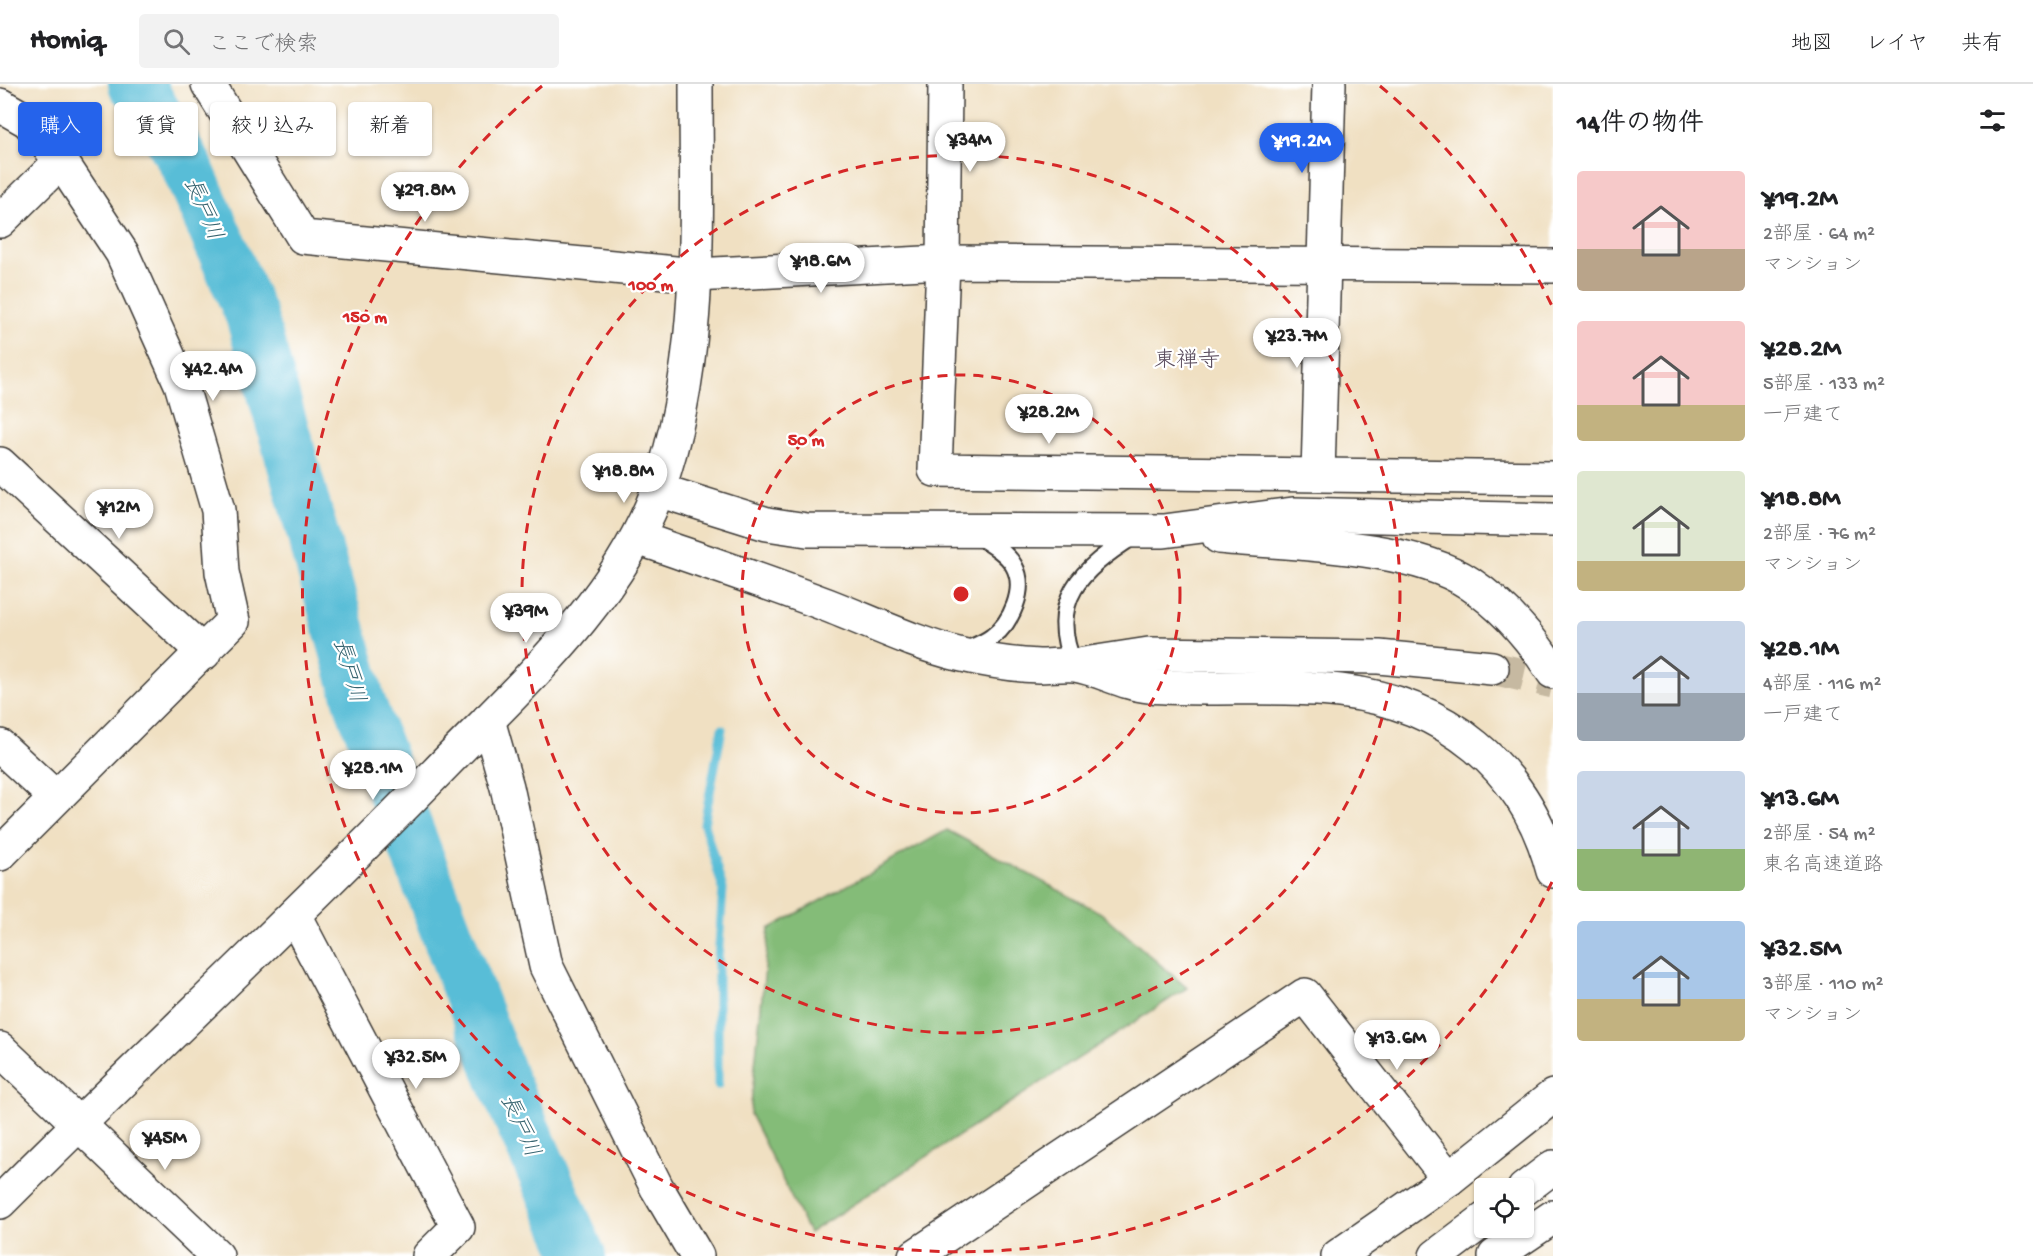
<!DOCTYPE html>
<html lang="ja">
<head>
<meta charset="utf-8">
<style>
	:root { --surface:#fff; --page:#f2f2f2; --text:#202124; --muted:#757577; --line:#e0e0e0; --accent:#2563eb }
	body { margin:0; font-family:"Gochi Hand","Klee One",sans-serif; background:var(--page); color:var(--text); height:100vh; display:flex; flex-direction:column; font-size:22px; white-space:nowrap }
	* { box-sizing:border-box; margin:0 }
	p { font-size:20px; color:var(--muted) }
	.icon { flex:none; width:33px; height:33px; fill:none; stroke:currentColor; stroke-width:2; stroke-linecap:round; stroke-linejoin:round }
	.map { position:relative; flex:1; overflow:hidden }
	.sheet { display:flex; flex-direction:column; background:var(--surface); width:480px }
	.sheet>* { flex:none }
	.banner { position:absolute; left:18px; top:18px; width:570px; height:54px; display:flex; gap:12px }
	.buttons { position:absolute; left:1474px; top:1094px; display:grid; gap:12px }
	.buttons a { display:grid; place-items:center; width:60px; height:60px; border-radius:6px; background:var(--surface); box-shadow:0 2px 4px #0004; font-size:30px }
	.price { position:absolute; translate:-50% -51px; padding:0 14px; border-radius:21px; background:#fff; color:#222; font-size:20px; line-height:39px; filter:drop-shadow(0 2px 3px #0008) }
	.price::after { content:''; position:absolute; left:50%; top:36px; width:18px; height:14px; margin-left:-9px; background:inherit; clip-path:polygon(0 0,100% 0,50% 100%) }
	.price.on { background:var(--accent); color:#fff }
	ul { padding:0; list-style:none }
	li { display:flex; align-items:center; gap:18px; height:150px; padding:0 24px }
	li span { display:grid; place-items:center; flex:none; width:168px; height:120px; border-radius:6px; color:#555 }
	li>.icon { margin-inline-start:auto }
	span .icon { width:72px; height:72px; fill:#fffc; stroke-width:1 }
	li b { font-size:26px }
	h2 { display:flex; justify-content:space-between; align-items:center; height:72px; padding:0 24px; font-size:26px }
	.chip { padding:0 21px; border-radius:6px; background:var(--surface); box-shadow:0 2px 4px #0004; font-size:21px; line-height:54px }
	.chip.on { background:var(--accent); color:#fff }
	header { display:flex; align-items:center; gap:36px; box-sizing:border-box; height:84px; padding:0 30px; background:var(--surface); border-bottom:2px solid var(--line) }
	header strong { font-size:28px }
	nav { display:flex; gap:33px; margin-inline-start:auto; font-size:21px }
	.search { width:420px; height:54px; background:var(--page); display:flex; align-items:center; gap:15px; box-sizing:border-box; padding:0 21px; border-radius:6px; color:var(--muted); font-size:22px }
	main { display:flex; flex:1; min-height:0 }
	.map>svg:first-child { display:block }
	.forest { fill:#84bc78; stroke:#506c4a; stroke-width:1.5 }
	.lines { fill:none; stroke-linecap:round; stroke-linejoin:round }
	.stream { stroke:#58bdd7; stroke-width:9 }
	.river { stroke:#58bdd7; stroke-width:52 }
	.motorway-tunnel { stroke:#c6b9a1; stroke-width:33; stroke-dasharray:33 16; stroke-linecap:butt }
	.service-casing { stroke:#3c3935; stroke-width:20 }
	.minor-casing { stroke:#3c3935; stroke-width:36 }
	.tertiary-casing { stroke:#3c3935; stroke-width:36 }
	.motorway-casing { stroke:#3c3935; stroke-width:36 }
	.service { stroke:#fff; stroke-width:16 }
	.minor { stroke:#fff; stroke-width:33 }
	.tertiary { stroke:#fff; stroke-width:33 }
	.motorway { stroke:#fff; stroke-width:33 }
	.ring { fill:none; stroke:#d62828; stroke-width:3; stroke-dasharray:10 8 }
	.labels { text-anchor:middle; stroke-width:4.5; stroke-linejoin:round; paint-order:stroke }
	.water-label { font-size:22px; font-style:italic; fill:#376470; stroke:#fff }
	.neighbourhood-label { font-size:22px; fill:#5a4c5d; stroke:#fff }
	.centre { fill:#d62828; stroke:#fff; stroke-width:3 }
	.ring-label { font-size:18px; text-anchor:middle; font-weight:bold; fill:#d62828; stroke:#fff; stroke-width:4.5; stroke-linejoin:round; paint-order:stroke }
</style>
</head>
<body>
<header>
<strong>Homiq</strong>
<div class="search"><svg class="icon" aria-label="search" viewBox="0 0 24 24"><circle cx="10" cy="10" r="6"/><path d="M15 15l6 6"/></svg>ここで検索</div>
<nav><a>地図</a><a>レイヤ</a><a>共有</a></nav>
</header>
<main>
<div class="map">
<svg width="1553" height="1172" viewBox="0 0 1553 1172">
	<rect width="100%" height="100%" fill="#fff"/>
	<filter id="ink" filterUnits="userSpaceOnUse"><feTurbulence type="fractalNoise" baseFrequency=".0167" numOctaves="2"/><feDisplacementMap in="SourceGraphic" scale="12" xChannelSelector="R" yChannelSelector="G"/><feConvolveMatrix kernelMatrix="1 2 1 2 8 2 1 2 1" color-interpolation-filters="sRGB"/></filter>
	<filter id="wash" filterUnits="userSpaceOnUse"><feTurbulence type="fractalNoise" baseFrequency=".008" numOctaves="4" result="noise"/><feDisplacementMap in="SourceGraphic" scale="24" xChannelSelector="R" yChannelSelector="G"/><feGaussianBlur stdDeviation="1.35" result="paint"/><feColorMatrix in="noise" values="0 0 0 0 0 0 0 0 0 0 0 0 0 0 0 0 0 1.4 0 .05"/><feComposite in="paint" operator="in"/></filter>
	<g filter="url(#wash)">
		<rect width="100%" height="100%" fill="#f0e0c2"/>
		<!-- forest -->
		<path class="forest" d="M947,746L1101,829L1187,904L809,1149L750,1030L769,845Z"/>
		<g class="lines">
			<!-- stream -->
			<path class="stream" d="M718,1001V876L723,805L704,740L722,645"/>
			<!-- river -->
			<path class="river" d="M134,0L144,9L186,81L251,231L361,622L502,995L580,1172"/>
		</g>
	</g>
	<g filter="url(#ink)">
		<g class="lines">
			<!-- motorway-tunnel -->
			<path class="motorway-tunnel" d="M1492,584L1553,598"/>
			<defs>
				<g id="service">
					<path d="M962,568C972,563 983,560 992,553C1011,539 1027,505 1014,482C1007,469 991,460 978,452"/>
					<path d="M1074,581C1046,517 1082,484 1134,452"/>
				</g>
				<g id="minor">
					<path d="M208,0L303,153L696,191L943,178L1553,182"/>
					<path d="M945,0L943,178L935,386L1553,394"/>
					<path d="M0,21L28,37L61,77L122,169L181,300L218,426L222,488L233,537L0,770"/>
					<path d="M0,137L61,77"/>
					<path d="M0,380L204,569"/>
					<path d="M1318,390L1329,0"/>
					<path d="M488,636L507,703L546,882L657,1104L697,1172"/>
					<path d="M0,662L55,713"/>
					<path d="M294,831L458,1143L429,1172"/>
					<path d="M0,965L217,1172"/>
					<path d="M915,1172L1305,911L1449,1095"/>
					<path d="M1338,1172L1449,1095L1553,1012"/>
				</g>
				<path id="tertiary" d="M0,1118C144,974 294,835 436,689C516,606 618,517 658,406C704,277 696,135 696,0"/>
				<g id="motorway">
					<path d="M658,406L767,440L807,446L1164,447L1293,430L1553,436"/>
					<path d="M1219,453C1290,460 1410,460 1469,499C1504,522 1530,552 1553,588"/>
					<path d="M638,454C701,476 764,497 827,521C871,538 916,560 962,571C988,577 1012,581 1039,582C1050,582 1063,580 1075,581C1100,585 1124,600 1149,602C1212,607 1277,600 1340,607C1445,619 1526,683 1553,787"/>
					<path d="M1084,580L1149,570L1379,573L1492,584"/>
					<path d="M1524,1105L1553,1083"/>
					<path d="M1436,1172L1485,1135"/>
					<path d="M1495,1172L1553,1133"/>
				</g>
			</defs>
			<!-- service casing -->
			<use href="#service" class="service-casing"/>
			<!-- minor casing -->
			<use href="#minor" class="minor-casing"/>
			<!-- tertiary casing -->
			<use href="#tertiary" class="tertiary-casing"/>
			<!-- motorway casing -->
			<use href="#motorway" class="motorway-casing"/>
			<!-- service -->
			<use href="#service" class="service"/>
			<!-- minor -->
			<use href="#minor" class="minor"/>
			<!-- tertiary -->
			<use href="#tertiary" class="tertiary"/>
			<!-- motorway -->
			<use href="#motorway" class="motorway"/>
		</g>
	</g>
	<!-- distance rings -->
	<g class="ring">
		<circle cx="961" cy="510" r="219"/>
		<circle cx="961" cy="510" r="439"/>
		<path d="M1552 798A658 658 0 1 1 542 2M1380 2A658 658 0 0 1 1552 222"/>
	</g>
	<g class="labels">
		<!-- water labels -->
		<g class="water-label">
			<text transform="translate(205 124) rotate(67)" y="8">長戸川</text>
			<text transform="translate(351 586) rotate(74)" y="8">長戸川</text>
			<text transform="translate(522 1041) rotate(66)" y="8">長戸川</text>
		</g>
		<!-- neighbourhood labels -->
		<g class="neighbourhood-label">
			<text x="1187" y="282">東禅寺</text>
		</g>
	</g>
	<circle cx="961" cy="510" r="9" class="centre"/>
	<g class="ring-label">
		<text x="651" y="206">100 m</text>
		<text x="365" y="238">150 m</text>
		<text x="806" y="361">50 m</text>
	</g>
</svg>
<div class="buttons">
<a><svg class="icon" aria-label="locate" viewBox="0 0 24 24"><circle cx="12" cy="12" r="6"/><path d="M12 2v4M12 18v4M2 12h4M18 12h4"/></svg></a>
</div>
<b class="price" style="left:970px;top:89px">¥34M</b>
<b class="price on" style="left:1302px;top:90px">¥19.2M</b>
<b class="price" style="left:425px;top:139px">¥29.8M</b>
<b class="price" style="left:821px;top:210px">¥18.6M</b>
<b class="price" style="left:1297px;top:285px">¥23.7M</b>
<b class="price" style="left:213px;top:318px">¥42.4M</b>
<b class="price" style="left:1049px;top:361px">¥28.2M</b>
<b class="price" style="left:624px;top:420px">¥18.8M</b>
<b class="price" style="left:119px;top:456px">¥12M</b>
<b class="price" style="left:526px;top:560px">¥39M</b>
<b class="price" style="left:373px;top:717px">¥28.1M</b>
<b class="price" style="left:1397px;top:987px">¥13.6M</b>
<b class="price" style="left:416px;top:1006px">¥32.5M</b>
<b class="price" style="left:165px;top:1087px">¥45M</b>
<div class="banner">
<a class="chip on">購入</a>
<a class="chip">賃貸</a>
<a class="chip">絞り込み</a>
<a class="chip">新着</a>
</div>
</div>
<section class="sheet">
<h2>14件の物件<svg class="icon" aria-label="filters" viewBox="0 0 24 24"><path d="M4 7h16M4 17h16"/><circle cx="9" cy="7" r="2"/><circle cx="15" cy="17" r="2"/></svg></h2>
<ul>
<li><span style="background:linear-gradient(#f6c9c9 65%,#b9a48a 0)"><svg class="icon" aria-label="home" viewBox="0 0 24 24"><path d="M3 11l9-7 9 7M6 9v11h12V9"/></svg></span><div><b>¥19.2M</b><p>2部屋 · 64 m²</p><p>マンション</p></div></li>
<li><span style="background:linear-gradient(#f6c9c9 70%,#c2b280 0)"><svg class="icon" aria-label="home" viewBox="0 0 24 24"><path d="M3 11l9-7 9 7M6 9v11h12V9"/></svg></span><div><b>¥28.2M</b><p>5部屋 · 133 m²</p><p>一戸建て</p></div></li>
<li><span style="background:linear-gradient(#dfe7d0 75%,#c2b280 0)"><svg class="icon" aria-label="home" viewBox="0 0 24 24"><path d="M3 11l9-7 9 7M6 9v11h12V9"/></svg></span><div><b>¥18.8M</b><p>2部屋 · 76 m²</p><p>マンション</p></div></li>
<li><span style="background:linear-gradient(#c9d6e8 60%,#9aa5b1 0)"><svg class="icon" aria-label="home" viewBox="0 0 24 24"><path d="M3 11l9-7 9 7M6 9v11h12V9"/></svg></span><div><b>¥28.1M</b><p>4部屋 · 116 m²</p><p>一戸建て</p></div></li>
<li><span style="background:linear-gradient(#c9d6e8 65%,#8fb573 0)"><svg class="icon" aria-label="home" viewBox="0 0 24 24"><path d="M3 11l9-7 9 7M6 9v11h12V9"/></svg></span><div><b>¥13.6M</b><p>2部屋 · 54 m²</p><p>東名高速道路</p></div></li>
<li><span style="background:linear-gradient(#a9c7e8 65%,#c2b280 0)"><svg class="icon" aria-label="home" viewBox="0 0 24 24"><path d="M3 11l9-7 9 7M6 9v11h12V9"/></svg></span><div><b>¥32.5M</b><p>3部屋 · 110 m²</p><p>マンション</p></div></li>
</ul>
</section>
</main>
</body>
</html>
